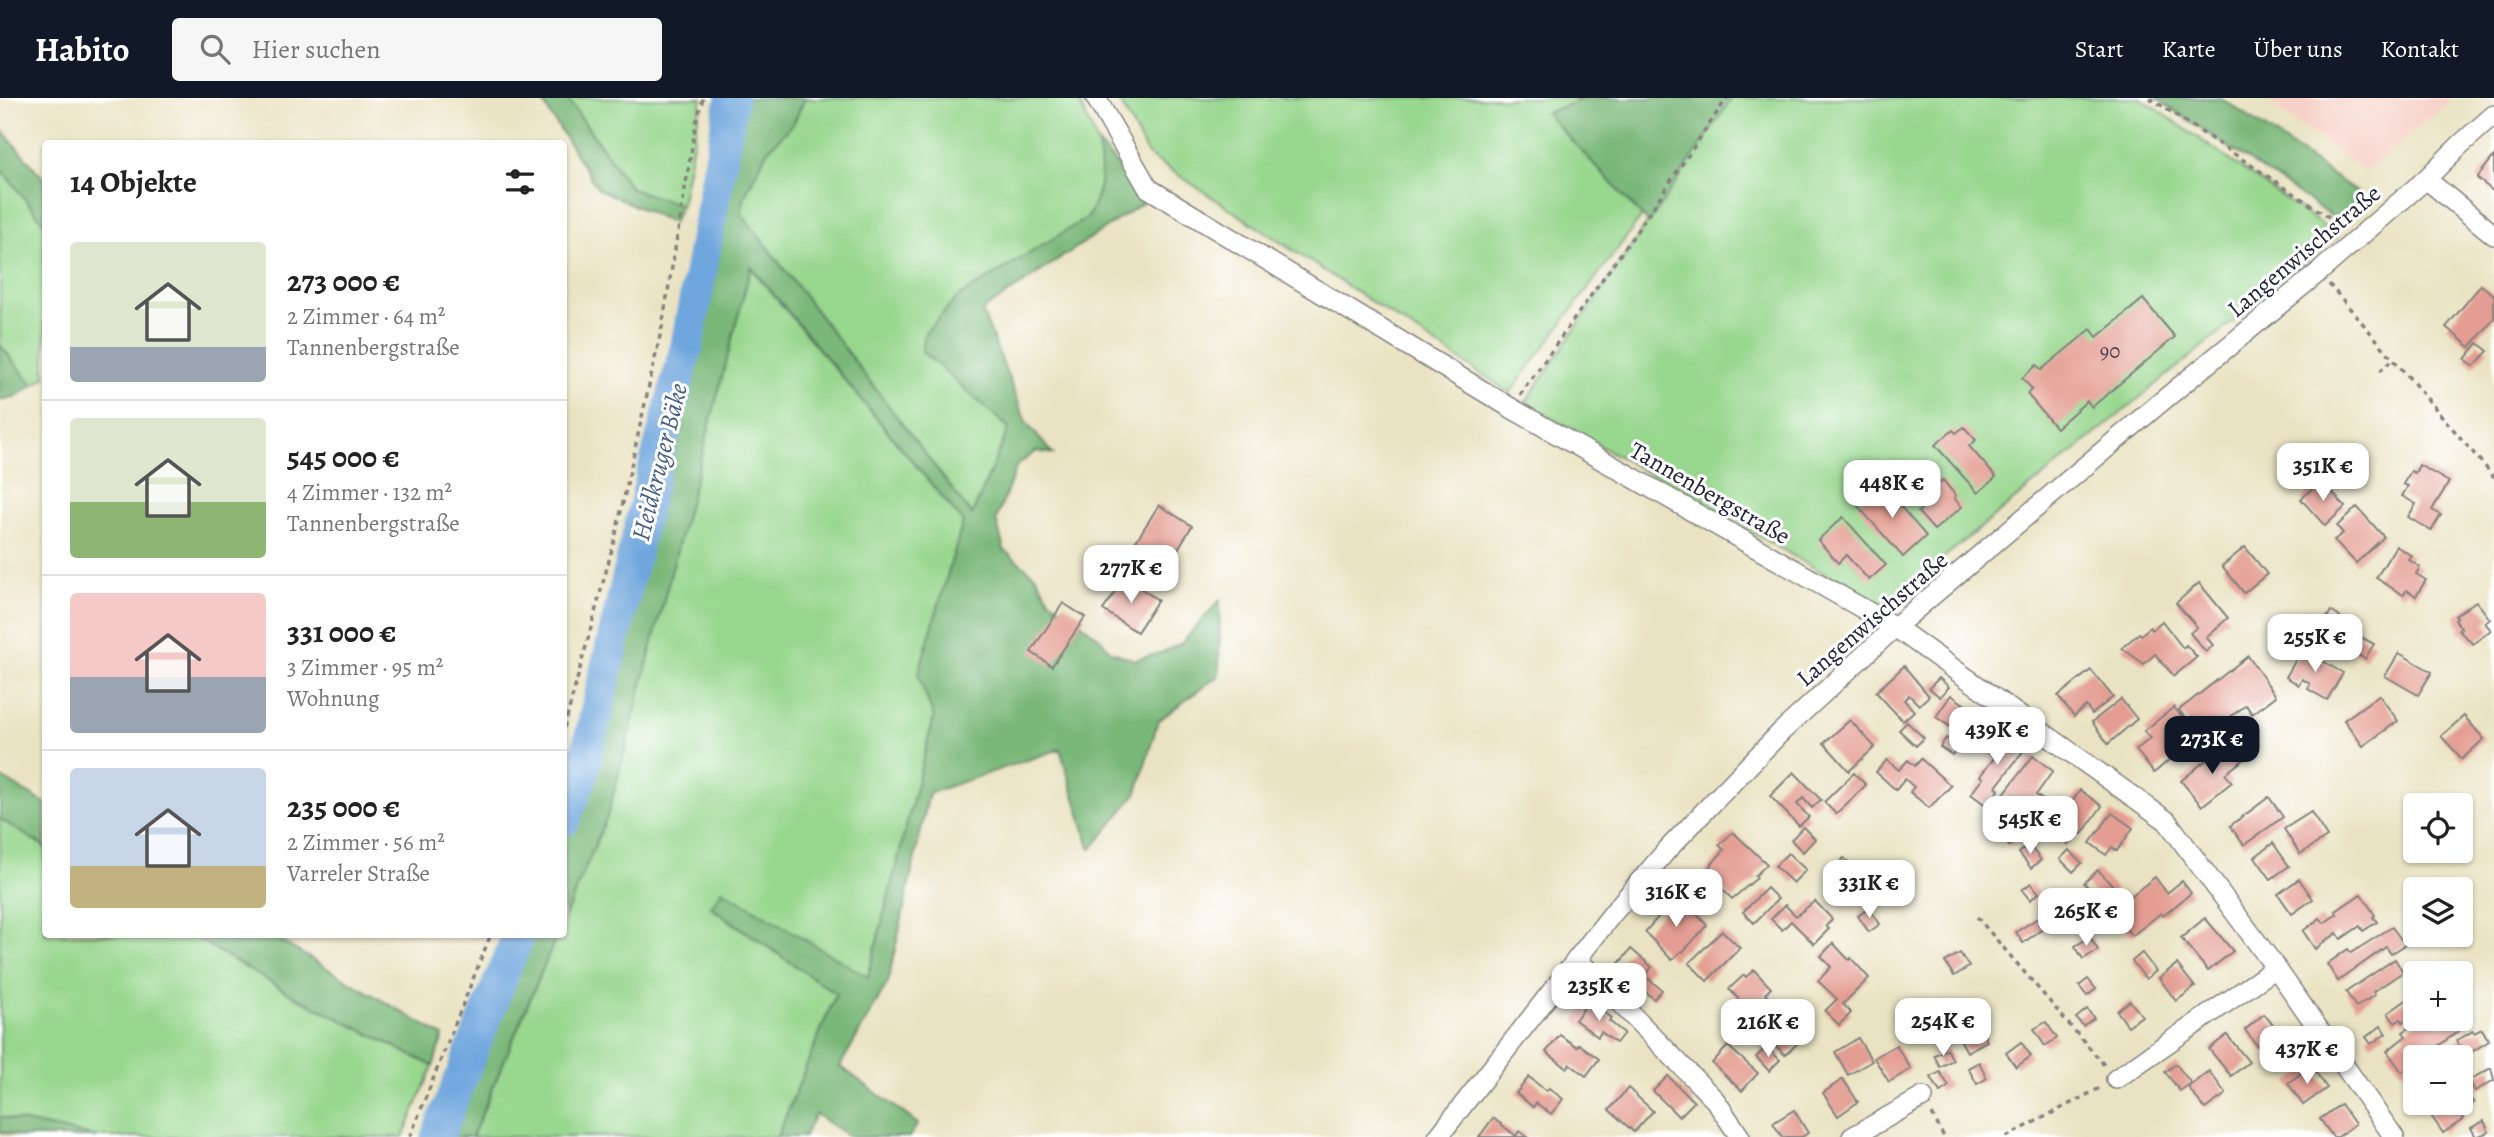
<!DOCTYPE html>
<html lang="de">
<head>
<meta charset="utf-8">
<style>
	:root { --surface:#fff; --page:#f6f6f6; --text:#222; --muted:#767676; --line:#e0e0e0; --accent:#111827 }
	body { margin:0; font-family:Alegreya,serif; background:var(--page); color:var(--text); height:100vh; display:flex; flex-direction:column; font-size:26px; white-space:nowrap }
	* { box-sizing:border-box; margin:0 }
	p { font-size:23px; color:var(--muted) }
	.icon { flex:none; width:38px; height:38px; fill:none; stroke:currentColor; stroke-width:2; stroke-linecap:round; stroke-linejoin:round }
	.map { position:relative; flex:1; overflow:hidden }
	.sheet { position:absolute; left:42px; top:42px; width:525px; height:798px; display:flex; flex-direction:column; background:var(--surface); border-radius:7px; box-shadow:0 2px 5px #0004 }
	.sheet>* { flex:none }
	.controls { position:absolute; left:2403px; top:695px; display:grid; gap:14px }
	.controls a { display:grid; place-items:center; width:70px; height:70px; border-radius:7px; background:var(--surface); box-shadow:0 2px 5px #0004; font-size:35px }
	.price { position:absolute; translate:-50% -60px; padding:0 16px; border-radius:14px; background:#fff; color:#222; font-size:23px; line-height:46px; filter:drop-shadow(0 2px 4px #0008) }
	.price::after { content:''; position:absolute; left:50%; top:42px; width:21px; height:16px; margin-left:-10px; background:inherit; clip-path:polygon(0 0,100% 0,50% 100%) }
	.price.active { background:var(--accent); color:#fff }
	ul { padding:0; list-style:none }
	li { display:flex; align-items:center; gap:21px; height:175px; padding:0 28px }
	li+li { border-top:2px solid var(--line) }
	li span { display:grid; place-items:center; flex:none; width:196px; height:140px; border-radius:7px; color:#555 }
	li>.icon { margin-inline-start:auto }
	span .icon { width:84px; height:84px; fill:#fffc; stroke-width:1 }
	li b { font-size:30px }
	h2 { display:flex; justify-content:space-between; align-items:center; height:84px; padding:0 28px; font-size:30px }
	header { display:flex; align-items:center; gap:42px; box-sizing:border-box; height:98px; padding:0 35px; background:var(--accent); color:#fff }
	header strong { font-size:33px }
	nav { display:flex; gap:38px; margin-inline-start:auto; font-size:24px }
	.search { width:490px; height:63px; background:var(--page); display:flex; align-items:center; gap:18px; box-sizing:border-box; padding:0 24px; border-radius:7px; color:var(--muted); font-size:26px }
	.map>svg:first-child { display:block }
	.built { fill:#f7d1c8 }
	.green { fill:#98d78e; stroke:#5d7c64; stroke-width:2 }
	.forest { fill:#7ab879; stroke:#4e6d5a; stroke-width:2 }
	.lines { fill:none; stroke-linecap:round; stroke-linejoin:round }
	.river { stroke:#6ea6dd; stroke-width:33 }
	.building { fill:#e49d92 }
	.minor-casing { stroke:#86827f; stroke-width:22 }
	.path { stroke:#86827f; stroke-width:3.5; stroke-dasharray:5 5; stroke-linecap:butt }
	.minor { stroke:#fff; stroke-width:19 }
	.labels { text-anchor:middle; stroke-width:6; stroke-linejoin:round; paint-order:stroke }
	.number-label { font-size:21px; fill:#524151 }
	.street-label { font-size:24px; fill:#22223b; stroke:#fff }
	.water-label { font-size:26px; font-style:italic; fill:#445d84; stroke:#fff }
</style>
</head>
<body>
<header>
<strong>Habito</strong>
<div class="search"><svg class="icon" aria-label="search" viewBox="0 0 24 24"><circle cx="10" cy="10" r="6"/><path d="M15 15l6 6"/></svg>Hier suchen</div>
<nav><a>Start</a><a>Karte</a><a>Über uns</a><a>Kontakt</a></nav>
</header>
<div class="map">
<svg width="2494" height="1039" viewBox="0 0 2494 1039">
	<rect width="100%" height="100%" fill="#fff"/>
	<filter id="ink" filterUnits="userSpaceOnUse"><feTurbulence type="fractalNoise" baseFrequency=".0143" numOctaves="2"/><feDisplacementMap in="SourceGraphic" scale="14" xChannelSelector="R" yChannelSelector="G"/><feConvolveMatrix kernelMatrix="1 2 1 2 8 2 1 2 1" color-interpolation-filters="sRGB"/></filter>
	<filter id="wash" filterUnits="userSpaceOnUse"><feTurbulence type="fractalNoise" baseFrequency=".00686" numOctaves="4" result="noise"/><feDisplacementMap in="SourceGraphic" scale="28" xChannelSelector="R" yChannelSelector="G"/><feGaussianBlur stdDeviation="1.57" result="paint"/><feColorMatrix in="noise" values="0 0 0 0 0 0 0 0 0 0 0 0 0 0 0 0 0 1.4 0 .05"/><feComposite in="paint" operator="in"/></filter>
	<g filter="url(#wash)">
		<rect width="100%" height="100%" fill="#eae3c3"/>
		<!-- built -->
		<path class="built" d="M2263,0H2454L2365,73Z"/>
		<!-- green -->
		<g class="green">
			<path d="M567,0H702L681,107L632,91Z"/>
			<path d="M805,0H1077C1099,47 1113,70 1088,120L957,200L922,253L1009,330L972,418L741,115L745,97L767,53L793,26Z"/>
			<path d="M1118,0H1585L1546,15L1642,118L1510,295L1148,57Z"/>
			<path d="M1732,0H2141L2338,138L1883,509L1525,305Z"/>
			<path d="M0,70L45,126V279L33,287L0,247Z"/>
			<path d="M750,169L963,424L919,577L934,619L868,879L711,810L836,896L777,1039H472L557,837L564,836V821L608,716Z"/>
			<path d="M0,721L45,749L46,836L191,837L294,898L433,968L403,1039H97L0,1019Z"/>
		</g>
		<!-- forest -->
		<g class="forest">
			<path d="M540,0H567L631,91L681,107L673,125L598,91Z"/>
			<path d="M734,0H805L793,26L767,53L745,97L741,115L972,417L1009,330L922,253L925,235L957,200L1088,119C1103,89 1102,79 1099,46L1147,102L982,213L1027,326L1053,356L1037,353L1017,367L996,422L1004,452L1036,478L1049,501L1100,540L1110,553L1135,562L1163,554L1182,545L1220,502L1219,577L1158,623L1137,694L1091,752L1060,651L929,695L888,884L840,968L918,1026L909,1039H850L815,1016L804,1039H777L836,896L711,809L722,792L868,879L934,619L918,577L963,424L751,169L608,716L564,821V730L583,679L635,462L690,246Z"/>
			<path d="M1585,0H1732L1649,125L1546,15Z"/>
			<path d="M2156,0H2221L2357,94V118L2334,120Z"/>
			<path d="M0,30L45,82V126L0,70Z"/>
			<path d="M0,247L33,287L16,298L0,302Z"/>
			<path d="M0,679L45,705V749L0,721Z"/>
			<path d="M522,836L557,837L472,1039H439Z"/>
			<path d="M191,837H270L443,938L433,968L294,898Z"/>
			<path d="M0,1019L97,1039H23L0,1034Z"/>
		</g>
		<g class="lines">
			<!-- river -->
			<g class="river">
				<path d="M564,722L581,679L652,379L687,247L732,0"/>
				<path d="M437,1039L519,836"/>
			</g>
		</g>
		<g id="blocks">
			<!-- building -->
			<g class="building">
				<path d="M2494,58V94L2477,80Z"/>
				<path d="M2481,187L2494,197V221L2470,249L2446,229Z"/>
				<path d="M2143,201L2175,239L2092,309L2087,303L2056,330L2027,296L2032,291L2022,280L2037,267L2041,272L2091,231L2097,239Z"/>
				<path d="M2478,245L2488,253L2474,268L2465,261Z"/>
				<path d="M1964,329L1976,342L1969,348L1996,379L1978,395L1935,347L1953,332L1956,335Z"/>
				<path d="M2419,367L2449,384L2432,412L2441,417L2431,433L2408,419L2416,406L2402,398L2408,388L2403,386L2411,373L2415,375Z"/>
				<path d="M1932,375L1940,384L1943,382L1956,398L1954,400L1962,409L1934,432L1918,414L1924,408L1908,390L1922,378L1924,381Z"/>
				<path d="M2322,382L2345,409L2325,428L2301,401Z"/>
				<path d="M1881,386L1926,438L1903,459L1857,407Z"/>
				<path d="M1159,407L1192,428L1158,483L1124,462Z"/>
				<path d="M2357,409L2384,439L2356,465L2334,442L2343,435L2337,428Z"/>
				<path d="M1843,419L1886,467L1869,482L1846,457L1838,465L1818,442Z"/>
				<path d="M2396,448L2412,458L2409,462L2420,469L2416,476L2426,482L2416,498L2407,492L2403,497L2376,480Z"/>
				<path d="M2245,449L2267,476L2244,495L2222,468Z"/>
				<path d="M1125,480L1158,502L1137,534L1103,512Z"/>
				<path d="M2199,485L2228,520L2206,539L2213,547L2206,554L2190,535L2197,529L2176,505Z"/>
				<path d="M2476,503L2490,521L2485,525L2491,532L2473,546L2458,532L2461,530L2455,522L2457,520L2455,518Z"/>
				<path d="M1063,505L1085,519L1052,568L1031,554Z"/>
				<path d="M2331,513L2361,533L2359,538L2374,546L2365,561L2351,553L2349,557L2321,539L2326,531L2322,528Z"/>
				<path d="M2162,523L2183,550L2186,547L2197,559L2174,578L2155,556L2144,566L2122,550L2139,535L2141,537L2150,529L2152,532Z"/>
				<path d="M2302,551L2343,575L2327,602L2308,591L2310,586L2302,581L2299,587L2286,579Z"/>
				<path d="M2399,555L2432,574L2418,597L2385,578Z"/>
				<path d="M2248,558L2276,598L2252,616L2246,607L2212,633L2204,622L2193,631L2179,612Z"/>
				<path d="M1904,568L1929,598L1919,607L1909,597L1904,602L1914,613L1903,623L1876,594Z"/>
				<path d="M2091,572L2113,599L2092,616L2086,608L2074,618L2058,598Z"/>
				<path d="M1939,580L1949,589L1940,599L1929,590Z"/>
				<path d="M1951,597L1977,615L1962,637L1936,619Z"/>
				<path d="M2379,597L2398,623L2363,648L2344,622Z"/>
				<path d="M2121,601L2137,621L2108,646L2092,624Z"/>
				<path d="M2174,609L2184,622L2179,627L2188,638L2168,658L2170,661L2154,675L2136,652L2151,640L2144,633Z"/>
				<path d="M2464,618L2484,641L2462,661L2441,638Z"/>
				<path d="M1850,622L1875,649L1849,673L1824,645Z"/>
				<path d="M1907,624L1924,640L1916,648L1899,632Z"/>
				<path d="M1998,633L2024,652L1996,689L1999,692L1987,708L1971,696L1983,680L1980,678L1995,659L1984,651Z"/>
				<path d="M1946,640L1958,649L1952,657L1940,649Z"/>
				<path d="M2231,648L2243,662L2225,676L2232,684L2202,708L2181,683L2211,658L2214,662Z"/>
				<path d="M2033,658L2053,673L2036,697L2063,716L2080,692L2102,708L2082,736L2077,732L2068,746L2035,722L2033,725L2023,717L2026,714L2003,697Z"/>
				<path d="M1921,661L1951,688L1929,710L1910,694L1914,689L1905,681L1896,692L1876,674L1887,662L1899,672L1908,662L1915,668Z"/>
				<path d="M1794,674L1821,702L1812,710L1803,700L1797,706L1809,719L1799,728L1770,698Z"/>
				<path d="M1854,675L1866,687L1836,716L1824,704Z"/>
				<path d="M2269,699L2283,719L2244,747L2230,728Z"/>
				<path d="M2311,714L2327,739L2300,756L2284,731Z"/>
				<path d="M2112,715L2133,730L2117,753L2112,749L2106,757L2090,745Z"/>
				<path d="M2011,728L2020,741L2009,748L2001,735Z"/>
				<path d="M1803,729L1815,741L1803,754L1791,742Z"/>
				<path d="M1733,734L1767,766L1755,778L1757,780L1732,801L1705,774L1724,752L1719,747Z"/>
				<path d="M2273,745L2289,768L2271,781L2255,759Z"/>
				<path d="M2029,747L2041,762L2031,770L2019,755Z"/>
				<path d="M2069,752L2082,765L2073,774L2060,761Z"/>
				<path d="M1788,755L1806,772L1793,785L1775,768Z"/>
				<path d="M1844,760L1868,782L1850,800L1827,779Z"/>
				<path d="M2098,772L2116,791L2102,804L2084,785Z"/>
				<path d="M2155,779L2167,795L2182,783L2191,795L2163,818L2161,815L2132,838L2112,813Z"/>
				<path d="M2299,781L2313,801L2292,816L2278,796Z"/>
				<path d="M2031,785L2039,795L2030,802L2022,792Z"/>
				<path d="M1767,790L1778,801L1754,825L1743,814Z"/>
				<path d="M2361,796L2375,817L2373,819L2377,824L2363,833L2360,828L2341,841L2337,835L2315,851L2303,833L2320,820L2324,825L2337,816L2336,813Z"/>
				<path d="M1680,799L1707,827L1683,854L1681,853L1672,862L1645,834L1666,810L1668,812Z"/>
				<path d="M1815,803L1832,821L1826,828L1829,831L1814,846L1791,823L1782,832L1771,821L1785,807L1796,818Z"/>
				<path d="M1869,810L1880,826L1869,834L1858,818Z"/>
				<path d="M2041,818L2048,827L2023,845L2016,834Z"/>
				<path d="M2205,820L2233,853L2208,873L2181,840Z"/>
				<path d="M2392,829L2405,847L2391,856L2386,849L2338,883L2327,866L2348,851L2351,855Z"/>
				<path d="M1722,833L1740,850L1707,883L1689,865Z"/>
				<path d="M2090,839L2098,852L2083,861L2075,848Z"/>
				<path d="M1833,845L1849,862L1851,860L1869,880L1843,906L1851,915L1839,927L1825,913L1837,901L1818,883L1831,869L1821,858Z"/>
				<path d="M1631,851L1652,869L1645,878L1662,892L1654,901L1616,869Z"/>
				<path d="M1960,855L1969,869L1954,878L1945,864Z"/>
				<path d="M2142,855L2156,873L2146,881L2132,863Z"/>
				<path d="M2395,861L2403,874L2373,894L2375,897L2356,909L2346,894Z"/>
				<path d="M2177,866L2195,889L2176,903L2159,880Z"/>
				<path d="M1754,872L1771,890L1765,896L1768,899L1757,910L1768,921L1756,933L1744,922L1752,915L1729,891L1744,877L1746,879Z"/>
				<path d="M2088,881L2096,891L2087,898L2079,888Z"/>
				<path d="M2415,896V916L2403,924L2401,921L2395,925L2388,915Z"/>
				<path d="M1589,903L1612,920L1609,923L1624,935L1616,945L1601,934L1598,939L1575,922Z"/>
				<path d="M2130,903L2142,918L2128,928L2117,913Z"/>
				<path d="M2087,911L2094,920L2083,928L2076,920Z"/>
				<path d="M1786,914L1804,932L1797,938L1801,942L1785,957L1762,933L1776,919L1778,922Z"/>
				<path d="M1942,916L1951,930L1936,939L1928,925Z"/>
				<path d="M2264,916L2283,939L2263,955L2245,932Z"/>
				<path d="M2423,920H2457L2463,930L2423,959H2415V965L2402,974L2387,953L2406,938L2403,934Z"/>
				<path d="M2046,924L2057,940L2045,948L2034,931Z"/>
				<path d="M2381,928L2386,936L2371,946L2366,939Z"/>
				<path d="M1981,931L1987,943L1967,954L1961,943Z"/>
				<path d="M2482,931L2489,943L2465,958L2456,943L2473,933L2474,935Z"/>
				<path d="M1560,937L1577,949L1579,946L1599,961L1586,978L1570,966L1567,970L1546,954Z"/>
				<path d="M2227,937L2249,964L2231,978L2209,951Z"/>
				<path d="M1858,940L1872,963L1848,977L1835,954Z"/>
				<path d="M2021,944L2031,958L2016,969L2006,955Z"/>
				<path d="M1896,947L1911,971L1889,984L1874,960Z"/>
				<path d="M1728,948L1758,975L1742,993L1712,965Z"/>
				<path d="M1767,949L1780,962L1769,973L1756,959Z"/>
				<path d="M1947,951L1953,962L1940,969L1934,957Z"/>
				<path d="M1979,964L1987,980L1977,986L1968,970Z"/>
				<path d="M2176,966L2191,985L2180,993L2165,974Z"/>
				<path d="M2311,968L2327,990L2303,1007L2288,985Z"/>
				<path d="M2491,970L2494,982L2475,993L2469,982Z"/>
				<path d="M2209,973L2226,996L2205,1011L2188,989Z"/>
				<path d="M1940,974L1949,988L1940,994L1931,979Z"/>
				<path d="M1668,978L1694,1004L1679,1019L1653,993Z"/>
				<path d="M1529,979L1546,993L1549,990L1563,1001L1551,1016L1536,1005L1533,1009L1516,995Z"/>
				<path d="M1843,981L1858,1004L1838,1018L1823,995Z"/>
				<path d="M1628,990L1653,1013L1634,1034L1609,1012Z"/>
				<path d="M2465,992L2474,1005L2460,1015L2464,1021L2443,1035L2430,1016L2447,1004H2460V995Z"/>
				<path d="M2341,1006L2355,1026L2338,1039H2333L2320,1021Z"/>
				<path d="M1794,1012L1808,1035L1802,1039H1782L1773,1025Z"/>
				<path d="M1493,1020L1516,1038L1519,1033L1527,1039H1479Z"/>
				<path d="M2484,1023L2489,1034L2476,1039L2471,1030Z"/>
			</g>
		</g>
	</g>
	<g filter="url(#ink)">
		<use href="#blocks" fill-opacity="0" stroke="#86827f" stroke-width="2"/>
		<g class="lines">
			<defs>
				<g id="minor">
					<path d="M1096,0L1148,90L1511,310L1895,529L2167,723L2276,870L2394,1039"/>
					<path d="M2426,81L2494,137"/>
					<path d="M1577,861L1715,1002L1740,1039"/>
					<path d="M2116,981L2276,870"/>
					<path d="M1438,1039L1613,815L1667,752L1781,634L1895,529L2161,304L2319,174L2426,81L2461,46L2494,17"/>
					<path d="M1852,1039L1923,999"/>
				</g>
			</defs>
			<!-- minor casing -->
			<use href="#minor" class="minor-casing"/>
			<!-- path -->
			<g class="path">
				<path d="M2150,0L2341,127"/>
				<path d="M2329,186L2494,379"/>
				<path d="M2380,273L2393,261"/>
				<path d="M1520,297L1634,137L1727,0"/>
				<path d="M564,630L615,440L662,229L696,25L703,0"/>
				<path d="M1977,819L2105,968"/>
				<path d="M1932,1016L1944,1039"/>
				<path d="M410,1039L491,836"/>
				<path d="M2006,1039L2100,990"/>
			</g>
			<!-- minor -->
			<use href="#minor" class="minor"/>
		</g>
	</g>
	<g class="labels">
		<!-- number labels -->
		<g class="number-label">
			<text x="2110" y="260">90</text>
		</g>
		<!-- street labels -->
		<g class="street-label">
			<text transform="translate(2304 153) rotate(-40)" y="8">Langenwischstraße</text>
			<text transform="translate(1710 395) rotate(30)" y="8">Tannenbergstraße</text>
			<text transform="translate(1872 521) rotate(-41)" y="8">Langenwischstraße</text>
		</g>
		<!-- water labels -->
		<g class="water-label">
			<text transform="translate(659 364) rotate(-76)" y="9">Heidkruger Bäke</text>
		</g>
	</g>
</svg>
<div class="controls">
<a><svg class="icon" aria-label="locate" viewBox="0 0 24 24"><circle cx="12" cy="12" r="6"/><path d="M12 2v4M12 18v4M2 12h4M18 12h4"/></svg></a>
<a><svg class="icon" aria-label="layers" viewBox="0 0 24 24"><path d="M12 4l9 5-9 5-9-5zM3 14l9 5 9-5"/></svg></a>
<a>+</a>
<a>−</a>
</div>
<b class="price" style="left:2323px;top:405px">351K €</b>
<b class="price" style="left:1892px;top:422px">448K €</b>
<b class="price" style="left:1131px;top:507px">277K €</b>
<b class="price" style="left:2315px;top:576px">255K €</b>
<b class="price" style="left:1997px;top:669px">439K €</b>
<b class="price active" style="left:2212px;top:678px">273K €</b>
<b class="price" style="left:2030px;top:758px">545K €</b>
<b class="price" style="left:1869px;top:822px">331K €</b>
<b class="price" style="left:1676px;top:831px">316K €</b>
<b class="price" style="left:2086px;top:850px">265K €</b>
<b class="price" style="left:1599px;top:925px">235K €</b>
<b class="price" style="left:1943px;top:960px">254K €</b>
<b class="price" style="left:1768px;top:961px">216K €</b>
<b class="price" style="left:2307px;top:988px">437K €</b>
<section class="sheet">
<h2>14 Objekte<svg class="icon" aria-label="filters" viewBox="0 0 24 24"><path d="M4 7h16M4 17h16"/><circle cx="9" cy="7" r="2"/><circle cx="15" cy="17" r="2"/></svg></h2>
<ul>
<li><span style="background:linear-gradient(#dfe7d0 75%,#9aa5b1 0)"><svg class="icon" aria-label="home" viewBox="0 0 24 24"><path d="M3 11l9-7 9 7M6 9v11h12V9"/></svg></span><div><b>273 000 €</b><p>2 Zimmer · 64 m²</p><p>Tannenbergstraße</p></div></li>
<li><span style="background:linear-gradient(#dfe7d0 60%,#8fb573 0)"><svg class="icon" aria-label="home" viewBox="0 0 24 24"><path d="M3 11l9-7 9 7M6 9v11h12V9"/></svg></span><div><b>545 000 €</b><p>4 Zimmer · 132 m²</p><p>Tannenbergstraße</p></div></li>
<li><span style="background:linear-gradient(#f6c9c9 60%,#9aa5b1 0)"><svg class="icon" aria-label="home" viewBox="0 0 24 24"><path d="M3 11l9-7 9 7M6 9v11h12V9"/></svg></span><div><b>331 000 €</b><p>3 Zimmer · 95 m²</p><p>Wohnung</p></div></li>
<li><span style="background:linear-gradient(#c9d6e8 70%,#c2b280 0)"><svg class="icon" aria-label="home" viewBox="0 0 24 24"><path d="M3 11l9-7 9 7M6 9v11h12V9"/></svg></span><div><b>235 000 €</b><p>2 Zimmer · 56 m²</p><p>Varreler Straße</p></div></li>
</ul>
</section>
</div>
</body>
</html>
